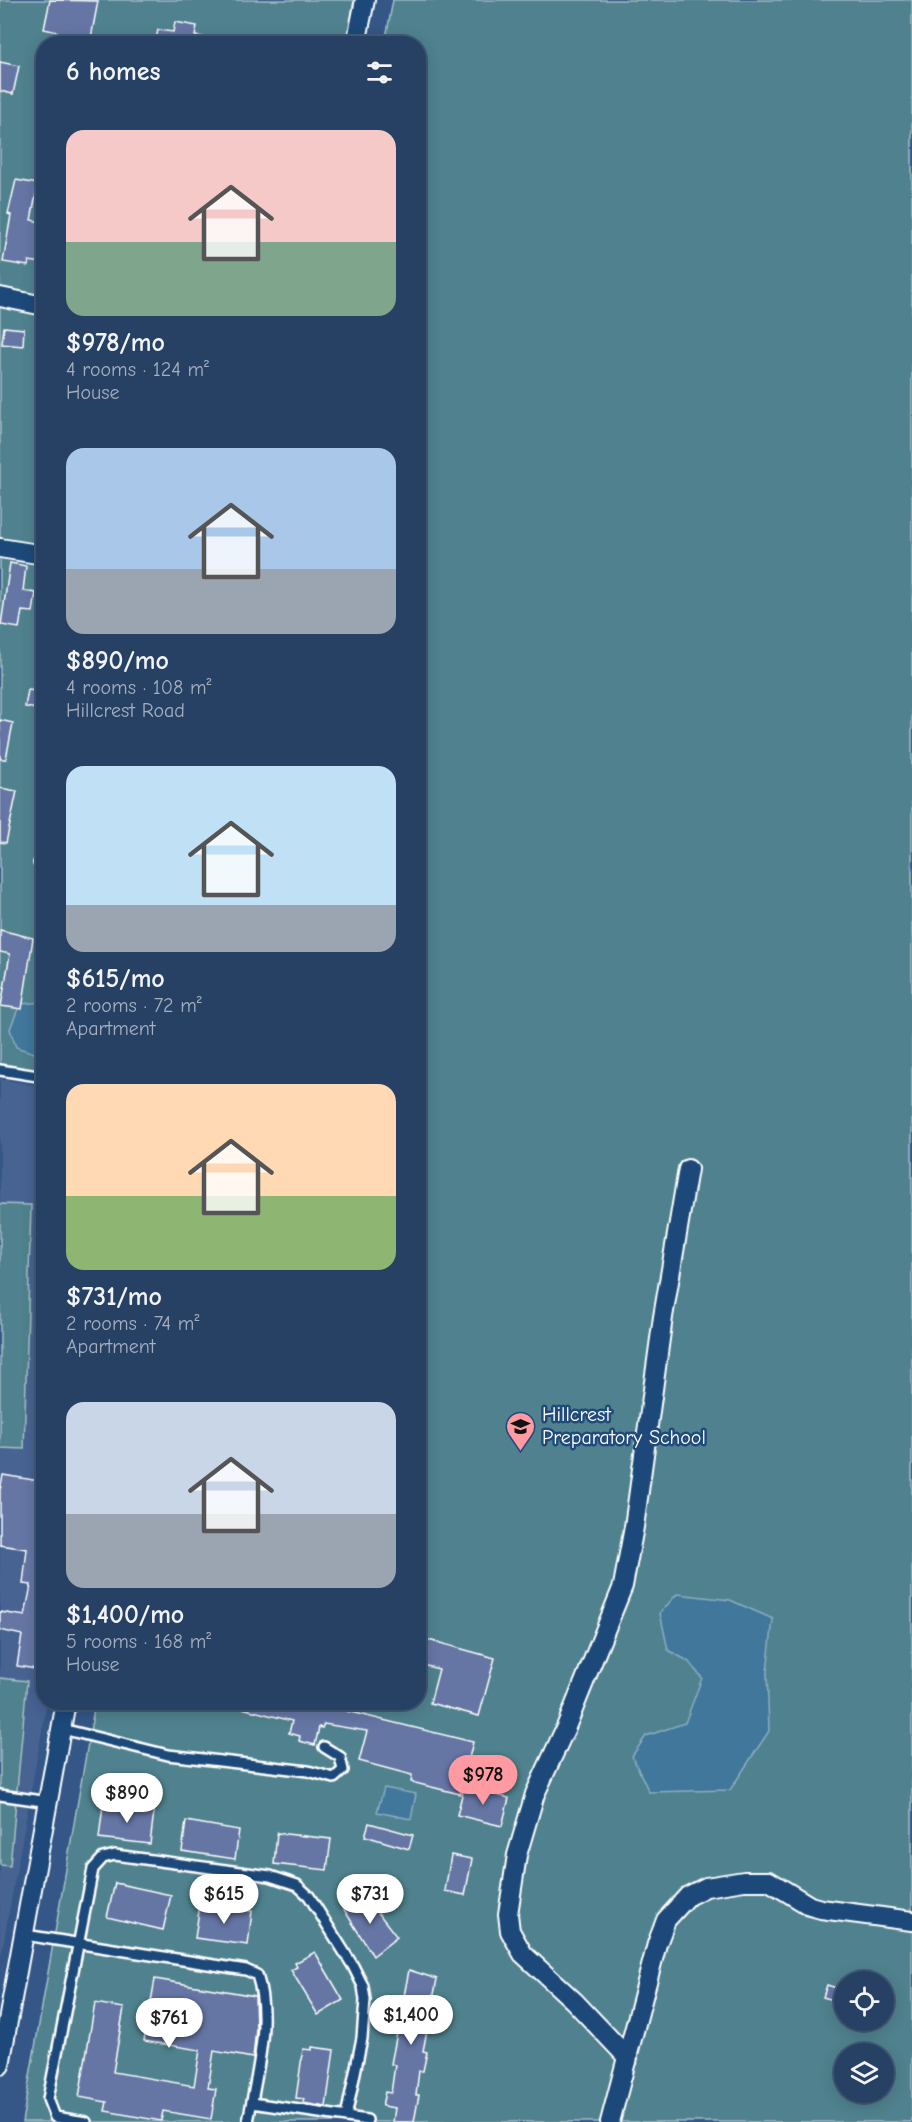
<!DOCTYPE html>
<html lang="en">
<head>
<meta charset="utf-8">
<style>
	:root { --surface:#274165; --page:#334c6e; --text:#f1f3f6; --muted:#a4afbf; --line:#435a79; --accent:#ff9aa2 }
	body { margin:0; font-family:"Comic Neue",sans-serif; background:var(--page); color:var(--text); height:100vh; display:flex; flex-direction:column; font-size:22px; white-space:nowrap }
	* { box-sizing:border-box; margin:0 }
	p { font-size:20px; color:var(--muted) }
	.icon { flex:none; width:33px; height:33px; fill:none; stroke:currentColor; stroke-width:2; stroke-linecap:round; stroke-linejoin:round }
	.map { position:relative; flex:1; overflow:hidden }
	.details { position:absolute; left:36px; top:36px; width:390px; height:1674px; display:flex; flex-direction:column; background:var(--surface); border-radius:24px; box-shadow:0 3px 15px #0003,0 0 0 2px var(--line) }
	.details>* { flex:none }
	.fabs { position:absolute; left:834px; top:1971px; display:grid; gap:12px }
	.fabs a { display:grid; place-items:center; width:60px; height:60px; border-radius:50%; background:var(--surface); box-shadow:0 3px 15px #0003,0 0 0 2px var(--line); font-size:30px }
	.price { position:absolute; translate:-50% -51px; padding:0 14px; border-radius:21px; background:#fff; color:#222; font-size:20px; line-height:39px; filter:drop-shadow(0 2px 3px #0008) }
	.price::after { content:''; position:absolute; left:50%; top:36px; width:18px; height:14px; margin-left:-9px; background:inherit; clip-path:polygon(0 0,100% 0,50% 100%) }
	.price.current { background:var(--accent); color:#111 }
	ul { padding:0; list-style:none }
	li { display:grid; align-content:center; gap:12px; height:318px; padding:0 30px }
	li span { display:grid; place-items:center; height:186px; border-radius:18px; color:#555 }
	li>.icon { margin-inline-start:auto }
	span .icon { width:108px; height:108px; fill:#fffc; stroke-width:1 }
	li b { font-size:26px }
	h2 { display:flex; justify-content:space-between; align-items:center; height:72px; padding:0 30px; font-size:26px }
	.map>svg:first-child { display:block }
	.built { fill:#476392 }
	.green { fill:#4f828e; stroke:#a7c0c6; stroke-width:1.5; fill-rule:evenodd }
	.water { fill:#3f779b; stroke:#8cadc3; stroke-width:1.5 }
	.building { fill:#6576a5; stroke:#fff; stroke-width:1.5 }
	.lines { fill:none; stroke-linecap:round; stroke-linejoin:round }
	.lane-casing { stroke:#fff; stroke-width:14 }
	.street-casing { stroke:#fff; stroke-width:22 }
	.lane { stroke:#1f4a7a; stroke-width:9 }
	.street { stroke:#1f4a7a; stroke-width:18 }
	.labels { text-anchor:middle; stroke-width:5; stroke-linejoin:round; paint-order:stroke }
	.poi-label { font-size:20px; fill:#fff; stroke:#1f4a7a; text-anchor:start }
</style>
</head>
<body>
<div class="map">
<svg width="912" height="2122" viewBox="0 0 912 2122">
	<rect width="100%" height="100%" fill="#345787"/>
	<filter id="ink" filterUnits="userSpaceOnUse"><feTurbulence type="fractalNoise" baseFrequency=".0167" numOctaves="2"/><feDisplacementMap in="SourceGraphic" scale="12" xChannelSelector="R" yChannelSelector="G"/><feConvolveMatrix kernelMatrix="1 2 1 2 8 2 1 2 1" color-interpolation-filters="sRGB"/></filter>
	<g filter="url(#ink)">
		<!-- built -->
		<path class="built" d="M0,1079L43,1087L44,1702L47,1703L0,1961Z"/>
		<!-- green -->
		<g class="green">
			<path d="M0,0H354L347,43L44,44L43,1077L0,1068Z"/>
			<path d="M393,0H912V2122H22L95,1703L418,1702V44L385,43ZM844,1982H884V2020H844ZM844,2054H884V2092H844Z"/>
			<path d="M0,1204L31,1205L24,1449L0,1448Z"/>
			<path d="M0,1678L27,1681L10,1866L0,1865Z"/>
		</g>
		<!-- water -->
		<g class="water">
			<path d="M43,1002V1056L16,1047L10,1029L20,1004Z"/>
			<path d="M677,1594L730,1600L773,1619L767,1672L769,1731L730,1790L649,1792L632,1756L646,1736L685,1723L702,1678L688,1661L668,1650L660,1613Z"/>
			<path d="M384,1788L416,1794L411,1819L377,1812Z"/>
		</g>
		<!-- building -->
		<g class="building">
			<path d="M50,0L98,1L91,38L77,35L75,44L56,41L58,32L44,29Z"/>
			<path d="M175,22L197,26L195,36L203,37V44H155L158,30L173,32Z"/>
			<path d="M0,62L19,66L13,94L0,91Z"/>
			<path d="M16,180L38,184L31,220L41,222L40,228H44L42,263L29,261L28,266L3,262L11,215L8,214Z"/>
			<path d="M4,327L24,329L23,346L2,344Z"/>
			<path d="M10,563L26,566L23,591L36,593L33,612L22,611L19,628L1,625Z"/>
			<path d="M28,690L44,692V710L25,707Z"/>
			<path d="M0,720L13,723L6,759H0Z"/>
			<path d="M0,788L17,791L6,843L0,842Z"/>
			<path d="M0,930L33,938L22,1009L1,1006L10,954L0,952Z"/>
			<path d="M3,1475L40,1481L38,1492L44,1493L42,1670L17,1666L22,1635L0,1630V1612L25,1616L31,1585L23,1584L27,1549L0,1545V1490Z"/>
			<path d="M418,1637L495,1658L479,1716L430,1703L439,1669L418,1664Z"/>
			<path d="M239,1702H348L346,1711L473,1742L460,1794L411,1782L412,1775L359,1761L367,1731L324,1724L322,1728L319,1727L315,1745L299,1741L300,1736L289,1733L292,1721L238,1707Z"/>
			<path d="M464,1787L509,1798L502,1826L457,1815Z"/>
			<path d="M103,1805L154,1811L150,1844L99,1838Z"/>
			<path d="M186,1821L239,1830L235,1859L182,1851Z"/>
			<path d="M369,1823L413,1835L409,1849L365,1836Z"/>
			<path d="M277,1833L331,1839L327,1870L274,1864Z"/>
			<path d="M451,1855L472,1859L465,1895L445,1891Z"/>
			<path d="M115,1883L171,1895L163,1930L107,1917Z"/>
			<path d="M360,1896L363,1899L366,1897L397,1937L373,1956L343,1908Z"/>
			<path d="M200,1904L252,1911L248,1945L195,1938Z"/>
			<path d="M315,1952L343,2000L318,2015L291,1970L297,1967L295,1963Z"/>
			<path d="M409,1970L437,1979L423,2051L427,2052L423,2071H419L416,2095H419L414,2122H393L395,2108L382,2106L385,2092L391,2093L395,2065L391,2064Z"/>
			<path d="M155,1979L255,1996L256,2029L253,2058L214,2051L208,2088L216,2089L211,2119L163,2111L161,2121L105,2111L107,2102L79,2097L95,2003L124,2008L113,2072L194,2086L200,2050L144,2041Z"/>
			<path d="M827,1985L843,1990L839,2002L823,1997Z"/>
			<path d="M312,2047L334,2050L326,2107L303,2103L304,2099L296,2098L303,2049L312,2050Z"/>
		</g>
		<g class="lines">
			<defs>
				<g id="lane">
					<path d="M39,863L44,864"/>
					<path d="M0,1070L44,1077"/>
					<path d="M62,1729L168,1755L308,1771L334,1778L343,1770L340,1757L324,1747"/>
					<path d="M0,1795L49,1802"/>
					<path d="M25,1935L246,1970L257,1975C272,2020 256,2076 248,2122"/>
					<path d="M252,2103L367,2120"/>
					<path d="M86,2122L55,2117L48,2099L93,1869L103,1858L115,1855L270,1876L297,1885L309,1896L353,1966L363,1986L365,2000L362,2038L346,2117"/>
				</g>
				<g id="street">
					<path d="M356,44L365,0"/>
					<path d="M0,297L44,306"/>
					<path d="M0,548L44,555"/>
					<path d="M628,2058L574,2001L523,1954L510,1931L508,1914L517,1855L535,1794L566,1727L623,1586L634,1527L663,1317L688,1169"/>
					<path d="M0,2065L66,1702"/>
					<path d="M610,2122L657,1944L666,1920L688,1896L706,1887L744,1881H769L810,1906L821,1909L912,1921"/>
				</g>
			</defs>
			<!-- lane casing -->
			<use href="#lane" class="lane-casing"/>
			<!-- street casing -->
			<use href="#street" class="street-casing"/>
			<!-- lane -->
			<use href="#lane" class="lane"/>
			<!-- street -->
			<use href="#street" class="street"/>
		</g>
	</g>
	<!-- icons -->
	<defs>
		<symbol id="school-pin" viewBox="-11 -11 22 30"><path d="M0 17L-7.5 6A9.5 9.5 0 1 1 7.5 6Z" fill="#ff9aa2" stroke="#1f4a7a"/><path d="M0-5L7-2L0 1L-7-2ZM-4 1L0 2.5L4 1V4Q0 6-4 4Z" fill="#111"/></symbol>
	</defs>
	<g fill-rule="evenodd">
		<use href="#school-pin" x="504" y="1410" width="33" height="45"/>
	</g>
	<g class="labels">
		<!-- poi labels -->
		<g class="poi-label">
			<text x="542" y="1421">Hillcrest<tspan x="542" dy="23">Preparatory School</tspan></text>
		</g>
	</g>
</svg>
<div class="fabs">
<a><svg class="icon" aria-label="locate" viewBox="0 0 24 24"><circle cx="12" cy="12" r="6"/><path d="M12 2v4M12 18v4M2 12h4M18 12h4"/></svg></a>
<a><svg class="icon" aria-label="layers" viewBox="0 0 24 24"><path d="M12 4l9 5-9 5-9-5zM3 14l9 5 9-5"/></svg></a>
</div>
<b class="price current" style="left:483px;top:1806px">$978</b>
<b class="price" style="left:127px;top:1824px">$890</b>
<b class="price" style="left:224px;top:1925px">$615</b>
<b class="price" style="left:370px;top:1925px">$731</b>
<b class="price" style="left:411px;top:2046px">$1,400</b>
<b class="price" style="left:169px;top:2049px">$761</b>
<section class="details">
<h2>6 homes<svg class="icon" aria-label="filters" viewBox="0 0 24 24"><path d="M4 7h16M4 17h16"/><circle cx="9" cy="7" r="2"/><circle cx="15" cy="17" r="2"/></svg></h2>
<ul>
<li><span style="background:linear-gradient(#f6c9c9 60%,#7fa58c 0)"><svg class="icon" aria-label="home" viewBox="0 0 24 24"><path d="M3 11l9-7 9 7M6 9v11h12V9"/></svg></span><div><b>$978/mo</b><p>4 rooms · 124 m²</p><p>House</p></div></li>
<li><span style="background:linear-gradient(#a9c7e8 65%,#9aa5b1 0)"><svg class="icon" aria-label="home" viewBox="0 0 24 24"><path d="M3 11l9-7 9 7M6 9v11h12V9"/></svg></span><div><b>$890/mo</b><p>4 rooms · 108 m²</p><p>Hillcrest Road</p></div></li>
<li><span style="background:linear-gradient(#bfe0f5 75%,#9aa5b1 0)"><svg class="icon" aria-label="home" viewBox="0 0 24 24"><path d="M3 11l9-7 9 7M6 9v11h12V9"/></svg></span><div><b>$615/mo</b><p>2 rooms · 72 m²</p><p>Apartment</p></div></li>
<li><span style="background:linear-gradient(#ffd9b3 60%,#8fb573 0)"><svg class="icon" aria-label="home" viewBox="0 0 24 24"><path d="M3 11l9-7 9 7M6 9v11h12V9"/></svg></span><div><b>$731/mo</b><p>2 rooms · 74 m²</p><p>Apartment</p></div></li>
<li><span style="background:linear-gradient(#c9d6e8 60%,#9aa5b1 0)"><svg class="icon" aria-label="home" viewBox="0 0 24 24"><path d="M3 11l9-7 9 7M6 9v11h12V9"/></svg></span><div><b>$1,400/mo</b><p>5 rooms · 168 m²</p><p>House</p></div></li>
</ul>
</section>
</div>
</body>
</html>
